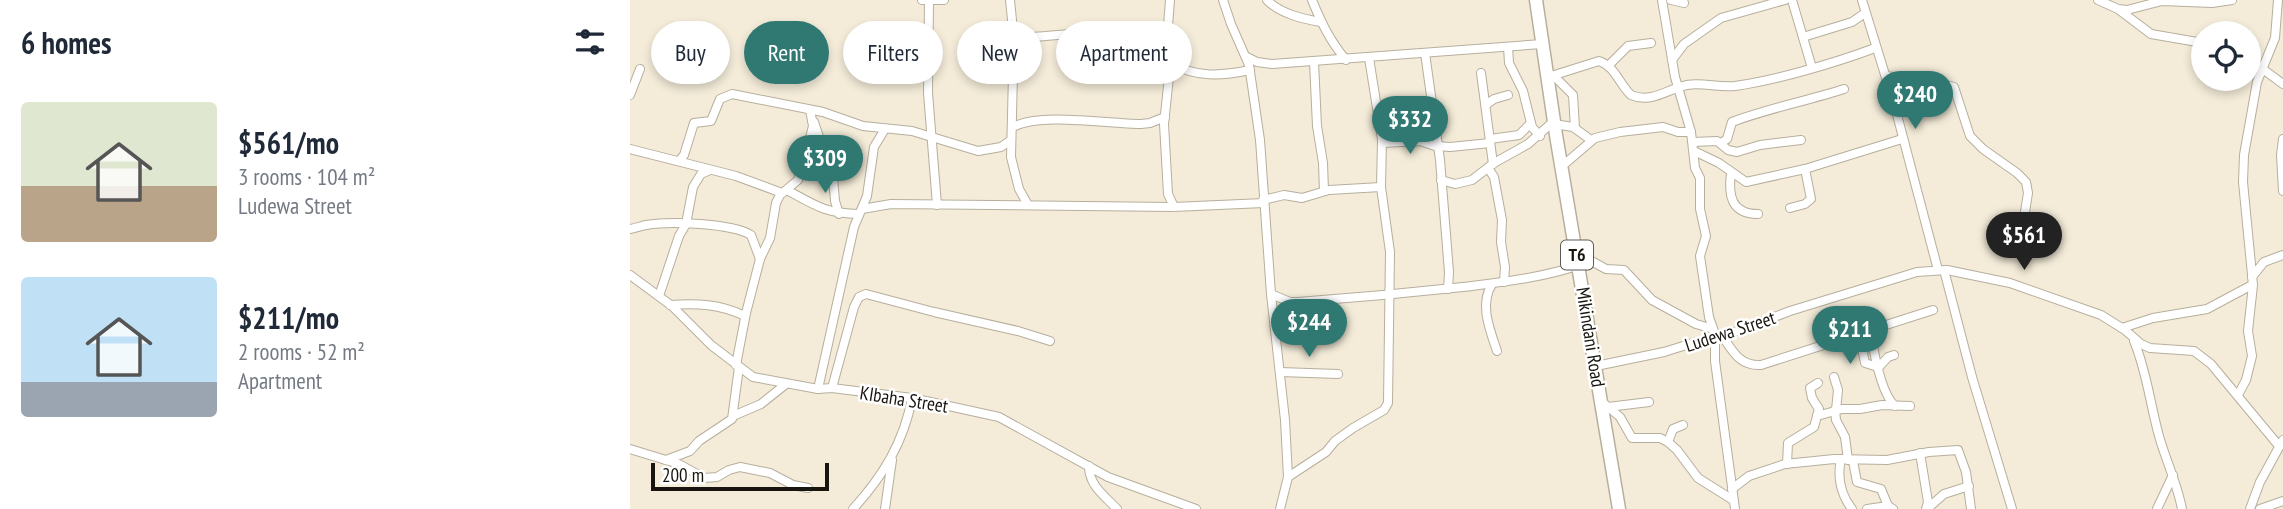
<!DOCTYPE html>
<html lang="en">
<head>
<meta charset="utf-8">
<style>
	:root { --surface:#fff; --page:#f2f2f3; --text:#1f2937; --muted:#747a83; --accent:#307872 }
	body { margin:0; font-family:"PT Sans Narrow",sans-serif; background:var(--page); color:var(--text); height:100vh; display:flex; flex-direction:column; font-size:26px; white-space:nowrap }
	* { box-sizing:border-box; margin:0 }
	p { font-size:23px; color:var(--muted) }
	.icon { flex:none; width:38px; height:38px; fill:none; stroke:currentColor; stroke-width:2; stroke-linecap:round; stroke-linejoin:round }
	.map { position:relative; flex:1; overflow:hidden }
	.drawer { display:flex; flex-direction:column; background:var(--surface); width:630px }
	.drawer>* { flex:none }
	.top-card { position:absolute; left:21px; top:21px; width:665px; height:63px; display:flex; gap:14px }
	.fabs { position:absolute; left:1561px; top:21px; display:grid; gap:14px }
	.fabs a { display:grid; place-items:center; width:70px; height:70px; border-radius:50%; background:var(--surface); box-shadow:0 4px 10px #0003; font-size:35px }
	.scale { position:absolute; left:21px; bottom:18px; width:178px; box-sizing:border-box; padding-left:7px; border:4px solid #18150e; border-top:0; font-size:19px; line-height:24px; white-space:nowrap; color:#18150e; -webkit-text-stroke:5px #fff; paint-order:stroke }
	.price { position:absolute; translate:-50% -60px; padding:0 16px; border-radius:24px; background:var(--accent); color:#fff; font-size:23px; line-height:46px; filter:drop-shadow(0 2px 4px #0008) }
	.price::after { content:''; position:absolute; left:50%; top:42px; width:21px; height:16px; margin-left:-10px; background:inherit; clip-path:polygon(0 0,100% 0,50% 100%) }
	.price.selected { background:#222; color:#fff }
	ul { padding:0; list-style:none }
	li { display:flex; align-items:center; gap:21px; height:175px; padding:0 21px }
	li span { display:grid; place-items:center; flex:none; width:196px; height:140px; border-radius:7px; color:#555 }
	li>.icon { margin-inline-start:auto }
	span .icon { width:84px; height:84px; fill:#fffc; stroke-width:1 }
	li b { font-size:30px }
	h2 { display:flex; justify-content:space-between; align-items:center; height:84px; padding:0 21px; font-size:30px }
	.chip { padding:0 24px; border-radius:32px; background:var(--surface); box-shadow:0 4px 10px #0003; font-size:24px; line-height:63px }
	.chip.selected { background:var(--accent); color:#fff }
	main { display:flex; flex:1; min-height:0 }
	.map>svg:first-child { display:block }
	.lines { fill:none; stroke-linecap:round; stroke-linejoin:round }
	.minor-casing { stroke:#b7af9d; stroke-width:10 }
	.highway-casing { stroke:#b7af9d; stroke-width:15 }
	.minor { stroke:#fff; stroke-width:8 }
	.highway { stroke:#fff; stroke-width:12 }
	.labels { text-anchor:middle; stroke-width:5; stroke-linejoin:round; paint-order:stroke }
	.shield { fill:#fff; stroke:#5d5b56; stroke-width:2 }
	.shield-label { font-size:18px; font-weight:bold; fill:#18150e }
	.street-label { font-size:19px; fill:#18150e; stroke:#fff }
</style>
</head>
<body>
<main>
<section class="drawer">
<h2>6 homes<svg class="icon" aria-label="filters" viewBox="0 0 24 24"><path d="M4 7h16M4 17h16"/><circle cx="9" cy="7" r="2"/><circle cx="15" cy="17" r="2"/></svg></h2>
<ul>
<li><span style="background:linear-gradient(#dfe7d0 60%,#b9a48a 0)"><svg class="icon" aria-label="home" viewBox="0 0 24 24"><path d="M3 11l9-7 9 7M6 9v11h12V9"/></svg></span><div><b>$561/mo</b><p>3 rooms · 104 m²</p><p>Ludewa Street</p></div></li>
<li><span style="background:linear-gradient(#bfe0f5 75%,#9aa5b1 0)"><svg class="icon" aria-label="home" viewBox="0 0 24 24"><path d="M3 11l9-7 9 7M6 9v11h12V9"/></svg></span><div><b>$211/mo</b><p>2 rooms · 52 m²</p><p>Apartment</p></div></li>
</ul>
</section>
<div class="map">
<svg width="1653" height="509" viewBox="0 0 1653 509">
	<rect width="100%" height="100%" fill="#f4ecd9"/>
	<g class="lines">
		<defs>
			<g id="minor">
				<path d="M292,0H314"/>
				<path d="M299,0L298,93L307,205"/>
				<path d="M380,0L383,30L388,35L402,37C442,34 496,27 534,40"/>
				<path d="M540,0L538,26L534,40L540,67L534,124L538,194L544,207"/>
				<path d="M593,0L601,24L619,65L630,140L641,294L655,420L658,477L650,509"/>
				<path d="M637,0C650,14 674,19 691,22"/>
				<path d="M682,0C691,22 700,41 716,60"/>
				<path d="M1032,0L1045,77L1061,132L1065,168L1070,178V209L1076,236L1070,256L1079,317L1085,334V361L1105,509"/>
				<path d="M1041,0L1054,3"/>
				<path d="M1162,0L1182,68"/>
				<path d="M1232,0L1265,107L1308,270"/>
				<path d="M1468,0L1488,9L1497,10L1532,1L1582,3L1602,0"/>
				<path d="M1488,9L1521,34L1573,43"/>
				<path d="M385,34L379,59L383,73L381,157L389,189L398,205"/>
				<path d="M238,35L240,46L245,50L299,57"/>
				<path d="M1173,37L1222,22L1235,13"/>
				<path d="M878,47L879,63L893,91L902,127L910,136"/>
				<path d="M269,52L298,37"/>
				<path d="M795,53L810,160L819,272L818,289"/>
				<path d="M617,57L627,62L642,64L912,44"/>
				<path d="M1619,59L1653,84"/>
				<path d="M1042,60L1054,44L1091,18L1155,0"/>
				<path d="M684,62L687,126L693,163L694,191"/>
				<path d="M540,63C567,78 591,76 620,70"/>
				<path d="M979,65L998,46L1021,43"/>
				<path d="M851,73L863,164"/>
				<path d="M924,76L943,95L945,128"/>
				<path d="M1256,76L1308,83L1324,87L1340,136L1353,149L1387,173L1396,182L1398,193L1394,218L1400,227"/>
				<path d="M918,77L969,61C985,66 989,84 1001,95C1021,104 1037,89 1057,85C1073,82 1088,88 1105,86C1147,80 1205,63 1245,48"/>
				<path d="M0,95L10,69"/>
				<path d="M857,104L864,99L878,95"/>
				<path d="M748,109L768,105H790L801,99"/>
				<path d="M184,122L203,178L205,201L209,214"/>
				<path d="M924,124L943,127L961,140"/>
				<path d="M383,127C411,112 478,124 511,124L520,123L535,117"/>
				<path d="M860,139L889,135L901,123"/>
				<path d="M1653,139L1651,155L1653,191"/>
				<path d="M1063,142L1087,141L1098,150L1107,152L1130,145L1171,140"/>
				<path d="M752,143L790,141L808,147"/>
				<path d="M1091,143L1097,139L1102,122C1139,108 1177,101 1214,89"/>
				<path d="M808,146L820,147L860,143"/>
				<path d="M0,149L106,176L152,193"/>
				<path d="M1064,151L1089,163L1116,182L1175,169L1272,139"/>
				<path d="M49,161L54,155L64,123L81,121L90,99L102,94L193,112L233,126L282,131L348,151L371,147L381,140"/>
				<path d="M931,167L965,138L990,132L1033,127L1048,132H1061"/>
				<path d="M858,168L864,177L872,220L871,242L875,267L874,282"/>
				<path d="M1101,173C1098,195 1101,214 1128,214"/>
				<path d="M811,180L825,184L842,180L864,163L898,144L924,121"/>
				<path d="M157,190C186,206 195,213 229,214"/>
				<path d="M633,200L654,195L672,198L699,190L751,187"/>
				<path d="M1160,208L1175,204L1181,199L1175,169"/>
				<path d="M232,209L261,204L543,207L634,203"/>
				<path d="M0,229C6,228 11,226 16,225C40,221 101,223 121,235L130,259"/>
				<path d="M947,253L976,269L994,270L1022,300L1066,324L1083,329"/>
				<path d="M1314,270L1342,377L1382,509"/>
				<path d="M0,275L42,306L81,345L123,377L188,389L202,388L282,398L369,417L478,477L566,509"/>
				<path d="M1622,277L1634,262L1653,255"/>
				<path d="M862,284C849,305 860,330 867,351"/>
				<path d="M641,294L660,302H668C723,298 778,293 833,287C872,282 912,278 949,265"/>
				<path d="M29,296L49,236L56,224L63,187L71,174L80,170"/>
				<path d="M40,305C67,303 90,304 115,316"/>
				<path d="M646,326L660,302"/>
				<path d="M1492,328L1523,318L1577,309L1622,285"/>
				<path d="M1240,329C1243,348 1251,394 1265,406"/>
				<path d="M1229,333L1235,363L1248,367"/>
				<path d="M1093,337C1103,352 1110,366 1131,365L1303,310"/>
				<path d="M1504,341C1517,372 1520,404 1529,436C1536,461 1547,483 1552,509"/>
				<path d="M106,365L116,313L130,259L140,238L146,203L150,195L168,180L173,166L183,126L180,110"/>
				<path d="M966,366L1034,352L1066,342L1086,339L1160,311L1287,272L1317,270L1380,283L1471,315L1495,330L1511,344L1520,348L1564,351L1581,364L1649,446"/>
				<path d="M1248,368L1258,357L1264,355"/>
				<path d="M650,372L708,374"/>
				<path d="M1204,377L1208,390L1206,410"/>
				<path d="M202,388L224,307L229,297L236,294L304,312L388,331L420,341"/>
				<path d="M188,389L224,227L237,196L244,147L255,129"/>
				<path d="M1608,395L1616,380L1622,356L1618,331L1623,285L1613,182L1614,155L1627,82L1645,38L1648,0"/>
				<path d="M971,401L990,417L1002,438H1030L1038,442L1047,450L1068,478L1103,500"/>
				<path d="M978,407L1019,402"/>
				<path d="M1205,410L1206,420L1215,437L1218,460"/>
				<path d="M103,416L131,404L156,384"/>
				<path d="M1187,416L1212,409H1230L1252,405L1280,406"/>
				<path d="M1038,442L1043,429L1053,425"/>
				<path d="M0,449L49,464L74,478L87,477L99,470L110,467L140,473L163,485L178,488"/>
				<path d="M1290,453L1298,502L1296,509"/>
				<path d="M1211,459C1207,477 1211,495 1222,509"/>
				<path d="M36,460L60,451L69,441L102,419L109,367"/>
				<path d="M1223,461L1227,482L1251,489L1258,506L1263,509"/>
				<path d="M1157,464L1158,443L1184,427L1189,409L1182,398L1180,388L1188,383"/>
				<path d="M459,466C459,486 475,496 487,509"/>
				<path d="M658,477L696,452L705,441L723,428L754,410L758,403L760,252L751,187L752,139L739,58"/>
				<path d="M1102,489L1119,476L1155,464L1204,459L1257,460L1299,452L1328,450L1336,472L1341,509"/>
				<path d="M223,509C253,476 274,442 282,398"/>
				<path d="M255,509L262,460"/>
				<path d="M1237,509L1258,506"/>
				<path d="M1297,509L1314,494L1339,486"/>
				<path d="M1527,509L1543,475"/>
				<path d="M1620,509L1630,482L1653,440"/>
				<path d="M1630,509L1653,501"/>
			</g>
			<path id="highway" d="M906,0L926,135L989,509"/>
		</defs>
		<!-- minor casing -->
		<use href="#minor" class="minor-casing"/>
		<!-- highway casing -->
		<use href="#highway" class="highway-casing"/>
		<!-- minor -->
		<use href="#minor" class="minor"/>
		<!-- highway -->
		<use href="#highway" class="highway"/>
	</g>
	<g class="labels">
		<!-- shield labels -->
		<rect class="shield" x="931" y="240.5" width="32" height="29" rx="5"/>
		<g class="shield-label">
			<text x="947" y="261">T6</text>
		</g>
		<!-- street labels -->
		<g class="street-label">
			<text transform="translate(1100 331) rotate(-18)" y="7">Ludewa Street</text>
			<text transform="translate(961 337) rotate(81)" y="7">Mikindani Road</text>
			<text transform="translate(274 399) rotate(9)" y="7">KIbaha Street</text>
		</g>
	</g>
</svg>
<div class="fabs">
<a><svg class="icon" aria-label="locate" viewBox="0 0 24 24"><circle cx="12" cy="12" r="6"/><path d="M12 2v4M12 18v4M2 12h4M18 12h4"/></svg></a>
</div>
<div class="scale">200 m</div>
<b class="price" style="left:1285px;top:131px">$240</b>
<b class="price" style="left:780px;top:156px">$332</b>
<b class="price" style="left:195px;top:195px">$309</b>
<b class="price selected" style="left:1394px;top:272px">$561</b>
<b class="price" style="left:679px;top:359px">$244</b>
<b class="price" style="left:1220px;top:366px">$211</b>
<div class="top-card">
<a class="chip">Buy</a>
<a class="chip selected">Rent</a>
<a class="chip">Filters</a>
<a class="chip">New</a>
<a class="chip">Apartment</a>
</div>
</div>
</main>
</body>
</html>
